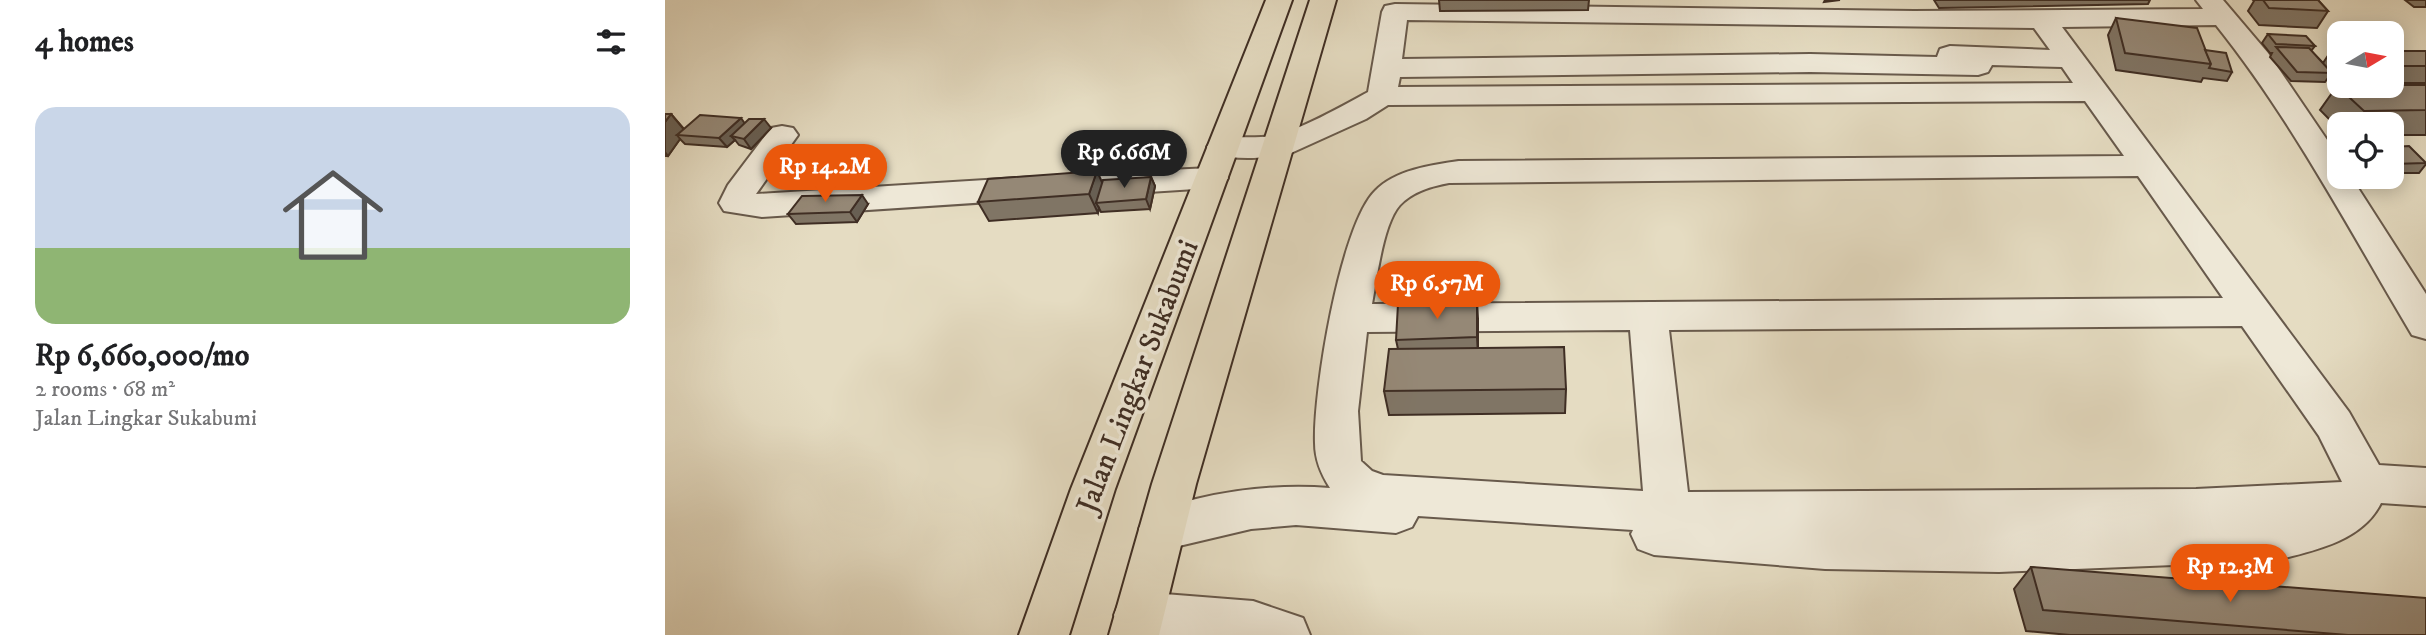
<!DOCTYPE html>
<html lang="en">
<head>
<meta charset="utf-8">
<style>
	:root { --surface:#fff; --page:#f6f6f6; --text:#202124; --muted:#757577; --accent:#ea580c }
	body { margin:0; font-family:"IM FELL DW Pica",serif; background:var(--page); color:var(--text); height:100vh; display:flex; flex-direction:column; font-size:26px; white-space:nowrap }
	* { box-sizing:border-box; margin:0 }
	p { font-size:23px; color:var(--muted) }
	.icon { flex:none; width:38px; height:38px; fill:none; stroke:currentColor; stroke-width:2; stroke-linecap:round; stroke-linejoin:round }
	.map { position:relative; flex:1; overflow:hidden }
	.details { display:flex; flex-direction:column; background:var(--surface); width:665px }
	.details>* { flex:none }
	.needle { width:46px; rotate:80deg }
	.tools { position:absolute; left:1662px; top:21px; display:grid; gap:14px }
	.tools a { display:grid; place-items:center; width:77px; height:77px; border-radius:14px; background:var(--surface); box-shadow:0 4px 18px #0003; font-size:35px }
	.price { position:absolute; translate:-50% -60px; padding:0 16px; border-radius:24px; background:var(--accent); color:#fff; font-size:23px; line-height:46px; filter:drop-shadow(0 2px 4px #0008) }
	.price::after { content:''; position:absolute; left:50%; top:42px; width:21px; height:16px; margin-left:-10px; background:inherit; clip-path:polygon(0 0,100% 0,50% 100%) }
	.price.current { background:#222; color:#fff }
	ul { padding:0; list-style:none }
	li { display:grid; align-content:center; gap:14px; height:371px; padding:0 35px }
	li span { display:grid; place-items:center; height:217px; border-radius:21px; color:#555 }
	li>.icon { margin-inline-start:auto }
	span .icon { width:126px; height:126px; fill:#fffc; stroke-width:1 }
	li b { font-size:30px }
	h2 { display:flex; justify-content:space-between; align-items:center; height:84px; padding:0 35px; font-size:30px }
	main { display:flex; flex:1; min-height:0 }
	.map>svg:first-child { display:block }
	.lines { fill:none; stroke-linecap:round; stroke-linejoin:round }
	.minor-casing { stroke:#685a4c; stroke-width:4 }
	.major-casing { stroke:#3f2e24; stroke-width:4 }
	.minor { fill:#eee8d7; fill-rule:evenodd }
	.major { fill:#e5dcc2; fill-rule:evenodd }
	.wall { fill:#807565; stroke:#3f2e24; stroke-width:2 }
	.shaded-wall { fill:#685f53; stroke:#3f2e24; stroke-width:2 }
	.building { fill:#958876; stroke:#3f2e24; stroke-width:2 }
	.labels { text-anchor:middle; stroke-width:7; stroke-linejoin:round; paint-order:stroke }
	.street-label { font-size:30px; fill:#3f2e24; stroke:#eee8d7 }
</style>
</head>
<body>
<main>
<section class="details">
<h2>4 homes<svg class="icon" aria-label="filters" viewBox="0 0 24 24"><path d="M4 7h16M4 17h16"/><circle cx="9" cy="7" r="2"/><circle cx="15" cy="17" r="2"/></svg></h2>
<ul>
<li><span style="background:linear-gradient(#c9d6e8 65%,#8fb573 0)"><svg class="icon" aria-label="home" viewBox="0 0 24 24"><path d="M3 11l9-7 9 7M6 9v11h12V9"/></svg></span><div><b>Rp 6,660,000/mo</b><p>2 rooms · 68 m²</p><p>Jalan Lingkar Sukabumi</p></div></li>
</ul>
</section>
<div class="map">
<svg width="1761" height="635" viewBox="0 0 1761 635">
	<rect width="100%" height="100%" fill="#e5dcc2"/>
	<filter id="stains"><feTurbulence type="fractalNoise" baseFrequency=".00286" numOctaves="4"/><feColorMatrix values="0 0 0 0 .2 0 0 0 0 .09 0 0 0 0 .02 0 0 0 .5 -.17"/></filter>
	<radialGradient id="worn" r=".72"><stop offset=".6" stop-color="#630" stop-opacity="0"/><stop offset="1" stop-color="#630" stop-opacity=".3"/></radialGradient>
	<g class="lines">
		<defs>
			<g id="minor">
				<path d="M1531,0H1558L1603,53L1675,159V177H1686L1761,294V339L1747,335C1685,231 1627,120 1551,25L1397,27L1684,412L1714,465L1761,468V506L1716,503C1697,542 1647,551 1608,561L1334,572L1160,569L989,555L973,549L966,534L968,530L753,516L747,527L731,533L631,525L586,529L497,550L481,544L474,529L481,514C538,493 604,483 665,488C656,474 650,460 650,443C648,393 675,226 710,191C730,170 766,165 794,161L1459,156L1420,101L723,105L701,119L626,153C603,159 570,160 547,154L542,147L547,140C567,135 587,139 607,136C628,134 683,103 703,92L717,12L720,6L730,4L1249,11L1538,9ZM742,20L1369,28L1385,50L1285,46L1275,49L1272,57L1145,54L737,59ZM1327,65L1397,67L1408,83L733,87L735,77L1145,72L1313,75L1323,72ZM1473,176L1558,298L707,304C712,278 718,224 735,205C747,192 767,186 784,183ZM1577,326L1654,436L1677,482L1531,489L1023,492L1004,330ZM965,330L978,491L718,475L707,471L696,461L693,411L702,332Z"/>
				<path d="M117,126L128,128L133,135L91,194L370,177L382,180L387,188L382,196L370,199L97,217L59,211L54,203L63,185L106,128Z"/>
				<path d="M546,168L558,171L563,178L558,185L546,188L437,195L425,192L420,184L425,176L437,173Z"/>
				<path d="M474,592L588,601L638,618L645,635H465L456,632L449,615L456,598Z"/>
			</g>
			<g id="major">
				<path d="M601,0H627L450,489L404,635H354L406,489Z"/>
				<path d="M645,0H671L531,484L494,635H444L487,484Z"/>
			</g>
		</defs>
		<!-- minor casing -->
		<use href="#minor" class="minor-casing"/>
		<!-- major casing -->
		<use href="#major" class="major-casing"/>
		<!-- minor -->
		<use href="#minor" class="minor"/>
		<!-- major -->
		<use href="#major" class="major"/>
	</g>
	<!-- wall -->
	<g class="wall">
		<path d="M774,0H924L923,10L775,11Z"/>
		<path d="M1269,0H1485L1483,4L1274,8Z"/>
		<path d="M1588,0H1653L1663,11L1652,28L1594,25L1583,11L1589,1Z"/>
		<path d="M1740,0H1761V7H1749Z"/>
		<path d="M1451,18L1540,50L1567,72L1562,81L1538,78L1536,82L1451,70L1443,35Z"/>
		<path d="M1603,34L1650,46L1646,51L1658,63L1666,51H1675V83H1669L1663,78L1660,82L1626,81L1605,57L1607,53H1605L1597,43Z"/>
		<rect x="1727" y="51" width="34" height="32"/>
		<path d="M1761,85V135H1727V124H1675V130L1655,110L1672,86Z"/>
		<path d="M0,114H6L19,129L80,123L106,128L86,149L74,145L70,140L62,147L20,144L15,139L3,156H0Z"/>
		<path d="M1727,147L1761,163V164L1754,173H1727Z"/>
		<path d="M486,177L490,186L485,209L436,212L434,208L433,213L324,221L313,202L437,183Z"/>
		<path d="M203,204L192,222L131,224L123,214Z"/>
		<path d="M813,319V348L901,389L900,413L724,415L719,391L733,349L731,340Z"/>
		<path d="M1366,567L1761,635H1405L1361,631L1349,589Z"/>
	</g>
	<!-- shaded-wall -->
	<g class="shaded-wall">
		<path d="M1160,0H1175L1159,2Z"/>
		<path d="M6,114L21,132L12,135L15,139L3,156L0,152V122Z"/>
		<path d="M76,118L83,128L66,136L70,140L62,147L54,138Z"/>
		<path d="M99,119L106,128L86,149L79,139Z"/>
		<path d="M432,171L440,189L431,203L434,208L433,213L424,194Z"/>
		<path d="M486,177L490,186L485,209L481,199Z"/>
		<path d="M197,195L203,204L192,222L185,212Z"/>
		<path d="M812,301L813,319V355L812,337Z"/>
	</g>
	<!-- building -->
	<g class="building">
		<path d="M1598,0H1653L1663,11L1604,8Z"/>
		<path d="M1451,18L1532,28L1546,64L1460,53Z"/>
		<path d="M1603,34L1641,36L1650,46L1611,44Z"/>
		<path d="M1611,47L1644,48L1667,73L1632,72Z"/>
		<path d="M1540,50L1561,53L1567,72L1544,68L1546,64Z"/>
		<path d="M1666,51H1675V59Z"/>
		<rect x="1727" y="51" width="34" height="15"/>
		<path d="M1727,85H1761V110L1699,111L1672,86Z"/>
		<path d="M0,114H6L0,122Z"/>
		<path d="M35,115L76,118L54,138L12,135Z"/>
		<path d="M84,119H99L79,139L66,136Z"/>
		<path d="M1744,146L1761,163L1727,164V147Z"/>
		<path d="M432,171L424,194L313,202L323,179Z"/>
		<path d="M486,177L481,199L431,203L438,180Z"/>
		<path d="M197,195L185,212L123,214L137,196Z"/>
		<path d="M812,301V337L731,340L733,304Z"/>
		<path d="M899,347L901,389L719,391L724,349Z"/>
		<path d="M1366,567L1761,598V635H1683L1378,610Z"/>
	</g>
	<g class="labels">
		<!-- street labels -->
		<g class="street-label">
			<text transform="translate(472 376) rotate(-69)" y="10">Jalan Lingkar Sukabumi</text>
		</g>
	</g>
	<rect width="100%" height="100%" filter="url(#stains)"/>
	<rect width="100%" height="100%" fill="url(#worn)"/>
</svg>
<div class="tools">
<a><svg class="needle" viewBox="-14 -14 28 28"><path d="M0-13l5 13h-10z" fill="#e53935"/><path d="M0 13l5-13h-10z" fill="#757577"/></svg></a>
<a><svg class="icon" aria-label="locate" viewBox="0 0 24 24"><circle cx="12" cy="12" r="6"/><path d="M12 2v4M12 18v4M2 12h4M18 12h4"/></svg></a>
</div>
<b class="price current" style="left:459px;top:190px">Rp 6.66M</b>
<b class="price" style="left:160px;top:204px">Rp 14.2M</b>
<b class="price" style="left:772px;top:321px">Rp 6.57M</b>
<b class="price" style="left:1565px;top:604px">Rp 12.3M</b>
</div>
</main>
</body>
</html>
